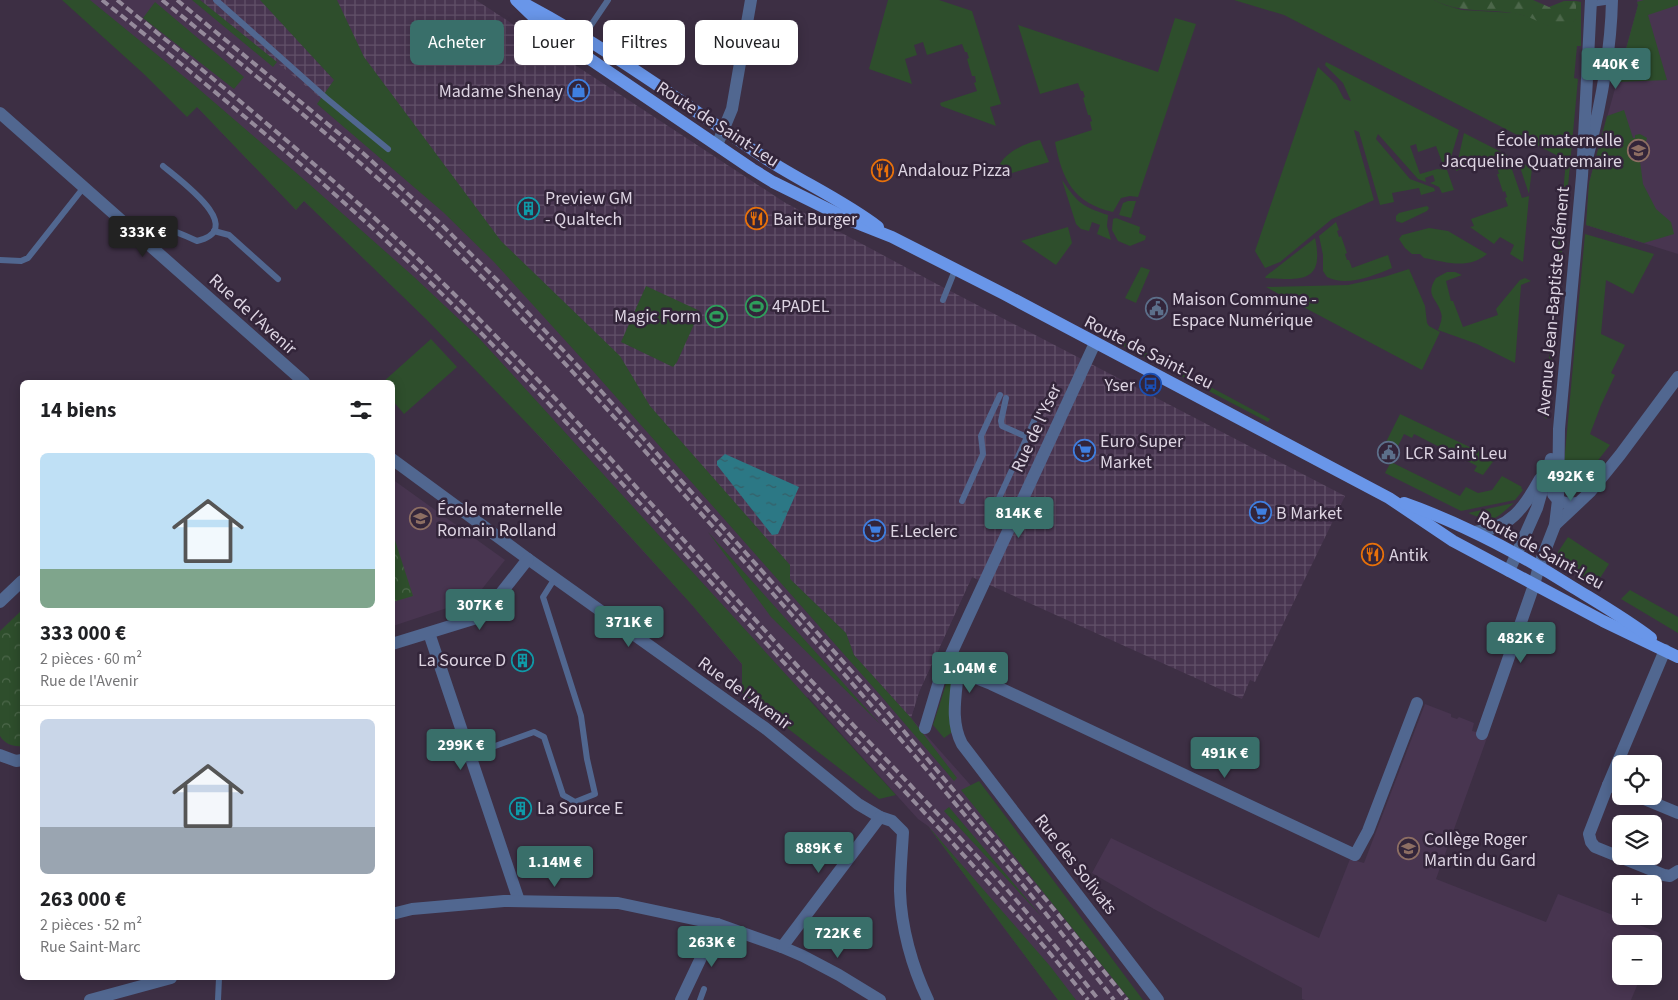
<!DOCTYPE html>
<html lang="fr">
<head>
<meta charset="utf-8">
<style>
	:root { --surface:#fff; --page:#f6f6f6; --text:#202124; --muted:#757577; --line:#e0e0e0; --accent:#396f6a }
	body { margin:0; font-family:"Source Sans 3",sans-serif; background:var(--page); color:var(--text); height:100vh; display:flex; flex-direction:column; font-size:19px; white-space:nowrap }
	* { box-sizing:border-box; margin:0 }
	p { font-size:16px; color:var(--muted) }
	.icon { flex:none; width:28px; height:28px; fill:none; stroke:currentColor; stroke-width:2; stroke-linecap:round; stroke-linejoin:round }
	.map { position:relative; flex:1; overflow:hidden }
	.details { position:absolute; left:20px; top:380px; width:375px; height:600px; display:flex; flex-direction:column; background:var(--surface); border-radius:8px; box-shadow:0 2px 12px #0003 }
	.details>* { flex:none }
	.guide { position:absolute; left:410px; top:20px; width:475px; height:45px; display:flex; gap:10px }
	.fabs { position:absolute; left:1612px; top:755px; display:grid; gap:10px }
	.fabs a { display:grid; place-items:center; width:50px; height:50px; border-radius:8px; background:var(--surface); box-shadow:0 2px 12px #0003; font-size:25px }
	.price { position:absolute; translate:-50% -42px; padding:0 11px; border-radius:5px; background:var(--accent); color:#fff; font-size:16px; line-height:32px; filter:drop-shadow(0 1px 2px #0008) }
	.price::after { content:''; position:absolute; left:50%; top:30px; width:15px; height:11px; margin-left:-8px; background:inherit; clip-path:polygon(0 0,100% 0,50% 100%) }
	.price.on { background:#222; color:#fff }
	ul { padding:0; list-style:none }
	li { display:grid; align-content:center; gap:10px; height:265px; padding:0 20px }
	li+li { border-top:1px solid var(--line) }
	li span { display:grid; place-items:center; height:155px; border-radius:8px; color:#555 }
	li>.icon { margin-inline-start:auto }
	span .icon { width:90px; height:90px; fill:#fffc; stroke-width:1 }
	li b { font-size:21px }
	h2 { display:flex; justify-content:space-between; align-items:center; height:60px; padding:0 20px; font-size:21px }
	.pill { padding:0 18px; border-radius:8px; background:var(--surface); box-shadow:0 2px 12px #0003; font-size:18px; line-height:45px }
	.pill.on { background:var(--accent); color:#fff }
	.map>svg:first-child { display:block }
	.built { fill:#483550 }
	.industrial { fill:url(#industrial-grid) }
	.green { fill:#2e4e2c }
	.forest { fill:url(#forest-firs) }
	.park { fill:url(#park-crowns) }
	.water { fill:url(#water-ripples) }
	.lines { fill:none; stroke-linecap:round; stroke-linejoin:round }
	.service { stroke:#516790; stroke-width:6 }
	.minor { stroke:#516790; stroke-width:12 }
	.tertiary { stroke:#516790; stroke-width:12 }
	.primary { stroke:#6996e9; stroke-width:12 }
	.rail { stroke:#958a9b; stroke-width:4; stroke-dasharray:8 4; stroke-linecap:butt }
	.labels { text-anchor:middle; stroke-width:5; stroke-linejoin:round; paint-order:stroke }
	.poi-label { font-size:18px; fill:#ddd4e2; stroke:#33253a; text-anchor:start }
	.street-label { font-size:18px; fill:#ddd4e2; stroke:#33253a }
</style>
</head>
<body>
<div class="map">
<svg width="1678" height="1000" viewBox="0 0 1678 1000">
	<defs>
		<pattern id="industrial-grid" width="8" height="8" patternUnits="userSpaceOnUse" patternTransform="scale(1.25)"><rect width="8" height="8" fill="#483550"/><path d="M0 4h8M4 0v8" fill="none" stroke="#625169"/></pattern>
		<pattern id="forest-firs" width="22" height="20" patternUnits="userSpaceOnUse" patternTransform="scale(1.25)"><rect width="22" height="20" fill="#2e4e2c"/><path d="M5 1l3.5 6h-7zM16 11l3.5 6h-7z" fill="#4c674a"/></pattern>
		<pattern id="park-crowns" width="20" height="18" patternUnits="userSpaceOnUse" patternTransform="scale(1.25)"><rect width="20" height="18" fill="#2e4e2c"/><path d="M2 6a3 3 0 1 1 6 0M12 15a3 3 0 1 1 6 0" fill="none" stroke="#4c674a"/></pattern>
		<pattern id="water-ripples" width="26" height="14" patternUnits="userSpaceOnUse" patternTransform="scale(1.25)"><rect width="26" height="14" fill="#2c7885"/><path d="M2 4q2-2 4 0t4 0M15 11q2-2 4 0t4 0" fill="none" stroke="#365f68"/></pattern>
	</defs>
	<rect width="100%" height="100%" fill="#3d2f44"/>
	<!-- built -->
	<g class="built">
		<path d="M66,0H200L1049,409L919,692L911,718L1021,842L1140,1000H1058L928,826L918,819L808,697L787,718L692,605L475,366L304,201L296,210L197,107L167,95Z"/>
		<path d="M1637,0H1678V254L1586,225L1589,183L1638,5Z"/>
		<path d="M392,479L505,560L474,599L393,626Z"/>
		<path d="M1425,704L1451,714V717L1457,719L1459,717L1474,723L1472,731L1488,735L1436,879L1546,922L1558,894L1660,933L1654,947V944H1621V976H1641L1631,1000H1305L1302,999V988L1154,909L1092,873L1111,838L1319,938L1350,859L1364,863Z"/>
	</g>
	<!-- industrial -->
	<path class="industrial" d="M200,0H476L784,202L933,282L1345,496L1255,682L1250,680L1242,699L972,577L919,692L911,718L854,655L846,633L790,579V565L535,287L446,200Z"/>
	<!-- green -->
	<g class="green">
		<path d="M62,0H90L193,84L308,183L413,276L478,337L896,795L879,799L742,693V664L692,605L545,442L426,319L304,201L296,210L197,107L187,117L145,75Z"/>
		<path d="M192,0H200L277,62L273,67Z"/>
		<path d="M260,0H337L364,57L501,241L620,356L650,406L790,565V579L846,633L854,655L911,718L957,778L954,781L881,696L593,371L494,262L443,212L317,104L334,80Z"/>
		<path d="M888,0H939L972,11L1001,104L990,107L996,126L941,106L940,103L977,91L974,83L976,82L975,76H972L967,59L969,58L967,52H965L962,44L927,55L923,42L914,45L917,55L905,59L912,84L869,69Z"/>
		<path d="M1234,0H1434L1445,5L1462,10L1515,13L1531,17L1549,26H1566L1576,19V1L1581,2V46H1577L1574,78L1578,79L1559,283L1555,281L1566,160L1284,15Z"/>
		<path d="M1644,0H1678V5L1648,15L1667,80L1617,82L1638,5L1637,2Z"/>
		<path d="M155,2L244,77L234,89L143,18Z"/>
		<path d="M1175,18L1196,24L1138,197L1130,196L1121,198L1113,212C1073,203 1062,179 1055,142L1092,130L1090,122L1092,121L1090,115H1088L1083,98L1085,97L1083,91H1081L1078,83L1040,94L1018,25L1158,72Z"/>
		<path d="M1326,62L1459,130L1449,164L1442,162L1436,146L1418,152L1416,144L1410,146L1420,174L1437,169L1447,170L1454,190L1442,193L1439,187L1430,183L1435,181L1433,175L1425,178L1426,182L1418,179L1378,134L1376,139L1410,179L1434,188L1435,191L1421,195L1419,188L1392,193L1394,202L1380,205L1359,132L1354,130L1374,200L1332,219L1280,262L1265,268L1255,251L1318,67L1336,84L1344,99L1351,101L1343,83L1325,65Z"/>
		<path d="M1624,110L1633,138H1635V135L1640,134L1647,138L1640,161L1643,184L1656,209L1671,222L1674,234L1644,243L1586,225L1589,183L1607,116Z"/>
		<path d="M1464,133L1507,155L1522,198L1529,196L1523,262L1510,254L1514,245L1500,237L1494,244L1470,227L1474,226L1471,219L1508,206L1505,198L1507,197L1505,191L1503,192L1497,174H1499L1497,167L1495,168L1492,159L1456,171V169Z"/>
		<path d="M1040,140L1049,162L1005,175L1001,172L999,166C1004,153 1027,142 1040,140Z"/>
		<path d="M1518,161L1532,168L1529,194Z"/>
		<path d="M1062,180C1078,203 1081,206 1108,215L1107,226L1111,240L1097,234L1100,225L1092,222L1089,231L1081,229L1076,224Z"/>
		<path d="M1128,201H1136L1131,218L1119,215L1123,203Z"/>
		<path d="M1427,206L1429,208L1427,211L1402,223L1396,221V216L1399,213Z"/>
		<path d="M1116,218L1140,227L1139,233L1146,236L1145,240L1130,246L1118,241L1112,230L1113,219Z"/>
		<path d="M1336,222L1339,230L1337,231L1339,237L1341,236L1347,253L1345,254L1347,260H1349L1352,268L1388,255L1392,268C1373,276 1346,287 1327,277L1323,271V255L1319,236Z"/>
		<path d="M1068,227L1072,243L1056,265L1021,241Z"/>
		<path d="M1429,228L1448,231L1487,254C1468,270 1446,262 1424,258L1420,254H1412L1405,248L1399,239L1402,235Z"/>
		<path d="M1585,234L1654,254L1633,294L1606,280L1601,334L1625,345L1611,373L1615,375L1601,405L1590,434L1610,445L1574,491L1562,486Z"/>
		<path d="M1315,238C1325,284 1300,280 1265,278L1266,276Z"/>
		<path d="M1141,267L1150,270L1136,303L1125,298Z"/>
		<path d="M1409,269L1425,306L1427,323L1429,326L1440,332L1422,370L1266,287L1348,285L1384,277Z"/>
		<path d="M1447,272H1455L1462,275L1446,281L1451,301H1453L1463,327L1498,315L1496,309L1520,280L1525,278L1531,281L1521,285L1515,363L1477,344L1438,330C1440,325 1443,318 1441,313C1438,299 1424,296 1436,278Z"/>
		<path d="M646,286L700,311L677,362L673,367L621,342Z"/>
		<path d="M1554,295L1558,297L1547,419L1544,417Z"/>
		<path d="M431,339L457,367L404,414L393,401L392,382H383Z"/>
		<path d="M1121,340L1191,376L1189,380L1119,344Z"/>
		<path d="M1203,383L1270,419L1268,422L1201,387Z"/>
		<path d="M1400,414L1495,459L1483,475L1474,471L1477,466L1414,434L1412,438L1404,434L1397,448L1386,442Z"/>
		<path d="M1391,462L1460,496L1466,487L1478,493L1492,490L1502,476L1522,487L1521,488L1523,490L1515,500L1461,511L1385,473Z"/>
		<path d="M1514,503C1492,521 1495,524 1468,513Z"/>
		<path d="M708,532L880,724L771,617Z"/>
		<path d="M1568,537L1609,564L1595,586L1559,563L1558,552Z"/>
		<path d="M1630,590L1678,617V633L1621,599Z"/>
		<path d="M948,678L957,681L951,733L944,738L933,725Z"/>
		<path d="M979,781L1143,1000H1130L961,790Z"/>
		<path d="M949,807L1042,917L944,811Z"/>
		<path d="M928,826L1050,966L1076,1000H1058Z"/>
	</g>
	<!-- forest -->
	<path class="forest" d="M1434,0H1533L1549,7L1564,1H1576V19C1571,24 1566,28 1559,28C1546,28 1535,18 1522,15C1492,7 1462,15 1434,0Z"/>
	<!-- park -->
	<g class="park">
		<path d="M393,534L413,596L393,602H392Z"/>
		<path d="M22,610V746C13,747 5,744 0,736V631Z"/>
	</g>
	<!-- water -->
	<path class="water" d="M725,454L799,487L778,534L772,535L717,465V461Z"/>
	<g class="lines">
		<!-- service -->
		<g class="service">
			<path d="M216,0L326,98L388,149"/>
			<path d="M1591,4L1612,1"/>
			<path d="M583,37L608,0"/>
			<path d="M214,231L229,235L278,279"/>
			<path d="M135,232C164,225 171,229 197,241C249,229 178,179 163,166"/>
			<path d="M0,260L21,261L28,258L84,187"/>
			<path d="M943,300L955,270"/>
			<path d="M1027,437L1038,412"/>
			<path d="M962,501L983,454L981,436L1000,395"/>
			<path d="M989,520L1027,437L1002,426L1001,421L1006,398"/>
			<path d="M470,755L534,732L544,737L563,795L575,802L595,794L587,759L581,716L543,597L555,578"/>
			<path d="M218,1000L219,978"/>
			<path d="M700,1000L704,989"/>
		</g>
		<!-- minor -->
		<g class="minor">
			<path d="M0,113L304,382"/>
			<path d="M392,459L528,559L765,728L858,804L880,817L892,821L903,832C902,851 900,871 900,891C901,927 912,967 928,1000"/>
			<path d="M1555,525L1590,492L1620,455L1678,377"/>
			<path d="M0,602L22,581"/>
			<path d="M429,633L519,901"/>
			<path d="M392,644L483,616L528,559"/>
			<path d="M954,668L958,671C956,696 950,721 962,744L1158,1000"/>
			<path d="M958,671L991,684L1355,855L1368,831L1417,703"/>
			<path d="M925,728L940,678L1095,343"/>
			<path d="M1482,734L1534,585"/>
			<path d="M0,755L16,761L22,760"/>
			<path d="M1608,785L1665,650"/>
			<path d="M1621,790L1608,785L1589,834L1591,842L1595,847L1664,875L1670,876L1678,871"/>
			<path d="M1637,796L1678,813"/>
			<path d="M392,914L412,909L504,901L618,903L717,924L782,947L803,956L839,975L880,1000"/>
			<path d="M782,947L880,817"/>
			<path d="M90,1000L171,978"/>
			<path d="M681,1000L717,924"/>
		</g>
		<!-- tertiary -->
		<g class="tertiary">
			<path d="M717,145L732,109L751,0"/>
			<path d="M1588,155C1601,104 1611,52 1612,0"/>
			<path d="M1553,494C1560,504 1567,504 1578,503"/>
			<path d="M1474,532C1510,529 1524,508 1540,479"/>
			<path d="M1509,571L1537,508L1551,459"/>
			<path d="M1534,585L1539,566L1555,525L1558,500L1559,429L1582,176L1591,0"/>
		</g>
		<!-- primary -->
		<g class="primary">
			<path d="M516,0L547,30L752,169L773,182L854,222L892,237L1004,294L1389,498L1453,541L1603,621L1678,657"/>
			<path d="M525,4C610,49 688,107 768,160C804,183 844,201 878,227"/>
			<path d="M1404,503C1464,524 1520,554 1574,588C1600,604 1626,619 1651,638"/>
		</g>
		<!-- rail -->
		<g class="rail">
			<path d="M102,0C230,103 358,208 474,326C578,431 675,544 776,654C881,768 991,878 1088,1000"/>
			<path d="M117,0C232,94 347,187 452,292C571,409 679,537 792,660C856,729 922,796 985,865C1025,909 1062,954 1099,1000"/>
			<path d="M162,0C255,76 351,150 438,234C535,327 624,428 714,528C852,681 988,837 1114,1000"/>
			<path d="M177,0L364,154L442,225L501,284L593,382L881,704L1048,902L1127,1000"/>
		</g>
	</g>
	<!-- icons -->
	<defs>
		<symbol id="shop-ring" viewBox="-11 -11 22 22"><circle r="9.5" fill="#33253a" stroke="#3f7fe0" stroke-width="1.5"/><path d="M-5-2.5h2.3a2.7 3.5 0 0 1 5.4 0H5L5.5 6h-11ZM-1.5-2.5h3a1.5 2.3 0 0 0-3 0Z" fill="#3f7fe0"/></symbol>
		<symbol id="school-ring" viewBox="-11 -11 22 22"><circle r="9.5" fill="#33253a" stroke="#8d6e63" stroke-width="1.5"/><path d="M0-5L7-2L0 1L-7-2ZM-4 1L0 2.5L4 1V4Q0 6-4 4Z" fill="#8d6e63"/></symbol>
		<symbol id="restaurant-ring" viewBox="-11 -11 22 22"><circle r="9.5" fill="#33253a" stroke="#e8710a" stroke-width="1.5"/><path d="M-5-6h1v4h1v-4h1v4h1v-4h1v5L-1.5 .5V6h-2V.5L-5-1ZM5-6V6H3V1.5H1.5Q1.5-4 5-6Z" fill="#e8710a"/></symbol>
		<symbol id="building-ring" viewBox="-11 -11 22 22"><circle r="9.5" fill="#33253a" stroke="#0f9aa8" stroke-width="1.5"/><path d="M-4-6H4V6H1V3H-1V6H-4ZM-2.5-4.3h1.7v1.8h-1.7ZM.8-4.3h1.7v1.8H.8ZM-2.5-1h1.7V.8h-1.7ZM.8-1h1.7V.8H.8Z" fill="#0f9aa8"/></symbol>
		<symbol id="stadium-ring" viewBox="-11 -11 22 22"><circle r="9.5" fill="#33253a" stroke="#2e9e5b" stroke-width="1.5"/><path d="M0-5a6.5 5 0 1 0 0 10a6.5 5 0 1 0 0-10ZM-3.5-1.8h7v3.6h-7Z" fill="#2e9e5b"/></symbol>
		<symbol id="civic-ring" viewBox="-11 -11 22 22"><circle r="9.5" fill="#33253a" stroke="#5c6f8a" stroke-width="1.5"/><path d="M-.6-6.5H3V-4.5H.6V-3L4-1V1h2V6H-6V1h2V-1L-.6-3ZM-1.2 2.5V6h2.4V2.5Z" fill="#5c6f8a"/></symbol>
		<symbol id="bus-ring" viewBox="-11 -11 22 22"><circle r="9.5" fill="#33253a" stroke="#1a4fb4" stroke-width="1.5"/><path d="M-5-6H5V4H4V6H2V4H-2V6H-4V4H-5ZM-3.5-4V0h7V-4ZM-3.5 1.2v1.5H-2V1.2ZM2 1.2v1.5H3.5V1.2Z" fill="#1a4fb4"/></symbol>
		<symbol id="supermarket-ring" viewBox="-11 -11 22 22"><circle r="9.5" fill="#33253a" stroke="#3f7fe0" stroke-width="1.5"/><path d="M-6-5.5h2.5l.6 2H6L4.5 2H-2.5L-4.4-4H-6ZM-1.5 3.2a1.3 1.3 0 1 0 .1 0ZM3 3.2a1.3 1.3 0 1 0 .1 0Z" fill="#3f7fe0"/></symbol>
	</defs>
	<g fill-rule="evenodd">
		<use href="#shop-ring" x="566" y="78" width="25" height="25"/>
		<use href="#school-ring" x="1626" y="138" width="25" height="25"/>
		<use href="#restaurant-ring" x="870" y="158" width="25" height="25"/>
		<use href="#building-ring" x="516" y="196" width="25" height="25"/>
		<use href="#restaurant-ring" x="744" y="206" width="25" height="25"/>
		<use href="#stadium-ring" x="744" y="294" width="25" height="25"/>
		<use href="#civic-ring" x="1144" y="296" width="25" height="25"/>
		<use href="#stadium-ring" x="704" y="304" width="25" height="25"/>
		<use href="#bus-ring" x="1138" y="372" width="25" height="25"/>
		<use href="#supermarket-ring" x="1072" y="438" width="25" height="25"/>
		<use href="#civic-ring" x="1376" y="440" width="25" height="25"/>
		<use href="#supermarket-ring" x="1248" y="500" width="25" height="25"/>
		<use href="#school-ring" x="408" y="506" width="25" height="25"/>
		<use href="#supermarket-ring" x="862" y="518" width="25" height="25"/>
		<use href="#restaurant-ring" x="1360" y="542" width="25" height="25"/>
		<use href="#building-ring" x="510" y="648" width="25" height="25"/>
		<use href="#building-ring" x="508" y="796" width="25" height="25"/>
		<use href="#school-ring" x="1396" y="836" width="25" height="25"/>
	</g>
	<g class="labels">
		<!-- poi labels -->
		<g class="poi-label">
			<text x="563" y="97" text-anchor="end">Madame Shenay</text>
			<text x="1622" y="146" text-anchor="end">École maternelle<tspan x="1622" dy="21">Jacqueline Quatremaire</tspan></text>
			<text x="898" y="176">Andalouz Pizza</text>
			<text x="545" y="204">Preview GM<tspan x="545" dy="21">- Qualtech</tspan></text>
			<text x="773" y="225">Bait Burger</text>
			<text x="1172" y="305">Maison Commune -<tspan x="1172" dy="21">Espace Numérique</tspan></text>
			<text x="772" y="312">4PADEL</text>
			<text x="701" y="322" text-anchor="end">Magic Form</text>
			<text x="1135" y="391" text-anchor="end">Yser</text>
			<text x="1100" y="447">Euro Super<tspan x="1100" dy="21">Market</tspan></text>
			<text x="1405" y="459">LCR Saint Leu</text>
			<text x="437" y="515">École maternelle<tspan x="437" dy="21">Romain Rolland</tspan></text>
			<text x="1276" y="519">B Market</text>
			<text x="890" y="537">E.Leclerc</text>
			<text x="1389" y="561">Antik</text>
			<text x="506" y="666" text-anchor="end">La Source D</text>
			<text x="537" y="814">La Source E</text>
			<text x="1424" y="845">Collège Roger<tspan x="1424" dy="21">Martin du Gard</tspan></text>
		</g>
		<!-- street labels -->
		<g class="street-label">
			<text transform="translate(718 124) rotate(33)" y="6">Route de Saint-Leu</text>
			<text transform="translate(1553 301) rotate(-85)" y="6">Avenue Jean-Baptiste Clément</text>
			<text transform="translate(253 314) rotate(42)" y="6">Rue de l'Avenir</text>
			<text transform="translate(1149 352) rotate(27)" y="6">Route de Saint-Leu</text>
			<text transform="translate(1036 428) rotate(-65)" y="6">Rue de l'Yser</text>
			<text transform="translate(1541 550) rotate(29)" y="6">Route de Saint-Leu</text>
			<text transform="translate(745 693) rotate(36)" y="6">Rue de l'Avenir</text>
			<text transform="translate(1076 864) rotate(52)" y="6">Rue des Solivats</text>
		</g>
	</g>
</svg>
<div class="fabs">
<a><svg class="icon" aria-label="locate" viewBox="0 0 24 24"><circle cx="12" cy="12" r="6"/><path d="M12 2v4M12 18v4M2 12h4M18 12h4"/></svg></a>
<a><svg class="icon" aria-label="layers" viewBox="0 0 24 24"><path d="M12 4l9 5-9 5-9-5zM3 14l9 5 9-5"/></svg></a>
<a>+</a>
<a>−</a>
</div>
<b class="price" style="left:1616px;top:90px">440K €</b>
<b class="price on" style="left:143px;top:258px">333K €</b>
<b class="price" style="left:1571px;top:502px">492K €</b>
<b class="price" style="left:1019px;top:539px">814K €</b>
<b class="price" style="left:480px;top:631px">307K €</b>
<b class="price" style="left:629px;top:648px">371K €</b>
<b class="price" style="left:1521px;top:664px">482K €</b>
<b class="price" style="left:970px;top:694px">1.04M €</b>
<b class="price" style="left:461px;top:771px">299K €</b>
<b class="price" style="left:1225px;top:779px">491K €</b>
<b class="price" style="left:819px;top:874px">889K €</b>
<b class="price" style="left:555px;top:888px">1.14M €</b>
<b class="price" style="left:838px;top:959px">722K €</b>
<b class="price" style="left:712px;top:968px">263K €</b>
<div class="guide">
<a class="pill on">Acheter</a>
<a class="pill">Louer</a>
<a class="pill">Filtres</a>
<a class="pill">Nouveau</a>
</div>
<section class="details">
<h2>14 biens<svg class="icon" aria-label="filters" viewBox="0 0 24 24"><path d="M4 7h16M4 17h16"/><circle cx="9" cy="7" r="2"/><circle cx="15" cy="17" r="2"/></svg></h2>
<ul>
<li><span style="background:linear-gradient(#bfe0f5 75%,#7fa58c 0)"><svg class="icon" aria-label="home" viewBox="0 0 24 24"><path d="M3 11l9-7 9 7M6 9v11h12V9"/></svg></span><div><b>333 000 €</b><p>2 pièces · 60 m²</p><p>Rue de l'Avenir</p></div></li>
<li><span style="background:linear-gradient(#c9d6e8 70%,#9aa5b1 0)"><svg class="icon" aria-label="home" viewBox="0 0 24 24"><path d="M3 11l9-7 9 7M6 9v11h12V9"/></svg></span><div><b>263 000 €</b><p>2 pièces · 52 m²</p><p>Rue Saint-Marc</p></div></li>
</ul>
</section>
</div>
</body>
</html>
